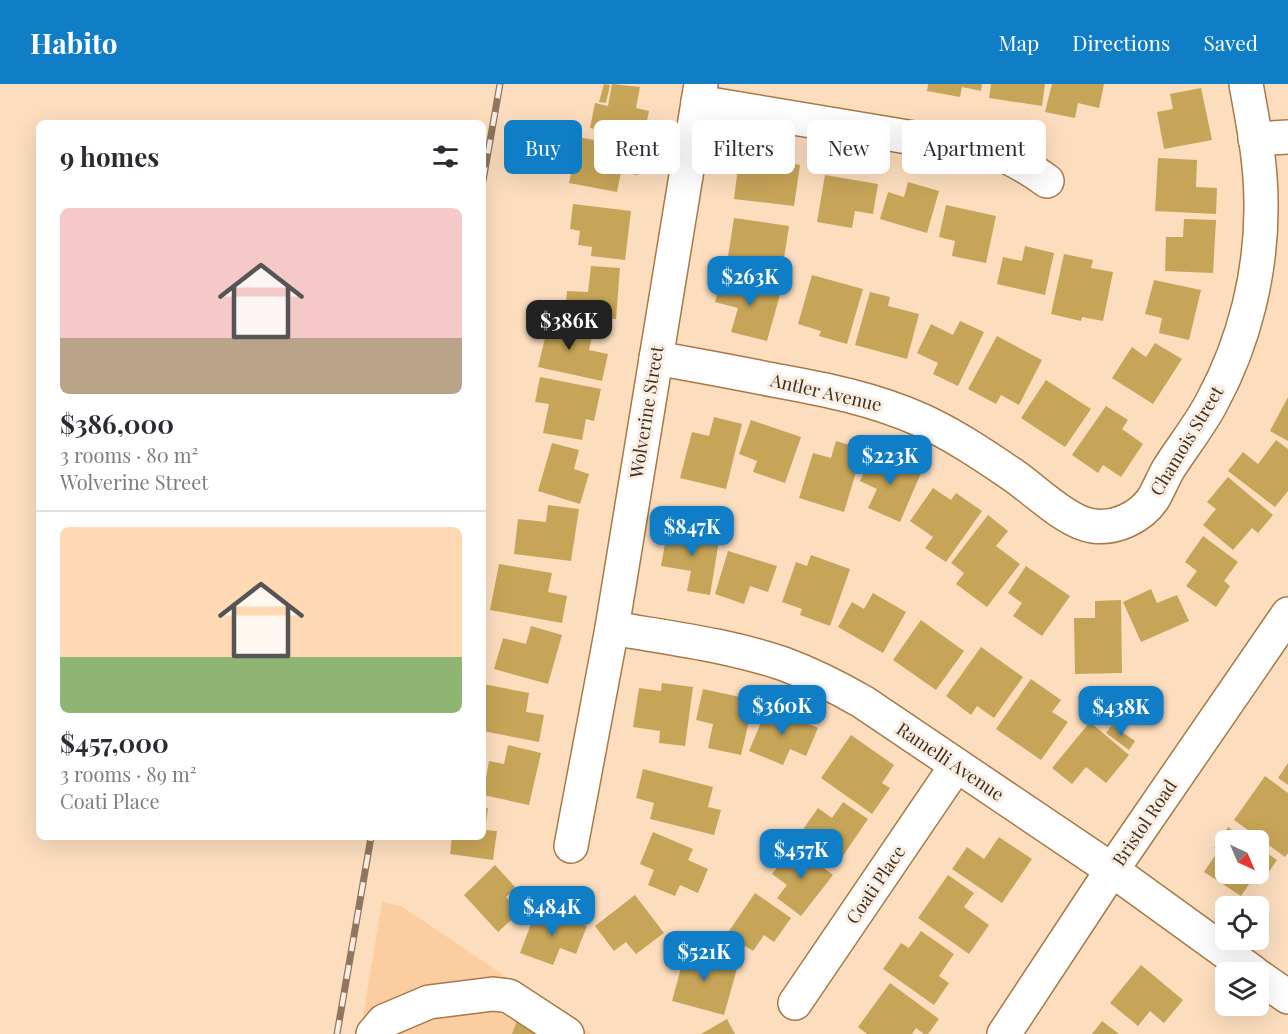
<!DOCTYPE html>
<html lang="en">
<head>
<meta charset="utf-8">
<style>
	:root { --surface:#fff; --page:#f7f7f7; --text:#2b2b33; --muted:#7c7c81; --line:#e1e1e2; --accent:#107dc7 }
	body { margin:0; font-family:"Playfair Display",serif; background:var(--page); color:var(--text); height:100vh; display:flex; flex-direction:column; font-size:22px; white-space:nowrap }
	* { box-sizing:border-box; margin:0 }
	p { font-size:20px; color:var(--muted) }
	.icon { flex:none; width:33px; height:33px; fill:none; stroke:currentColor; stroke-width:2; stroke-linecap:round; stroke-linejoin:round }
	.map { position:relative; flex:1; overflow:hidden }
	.details { position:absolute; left:36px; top:36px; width:450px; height:720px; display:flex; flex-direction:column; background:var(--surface); border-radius:9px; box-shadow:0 6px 24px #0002 }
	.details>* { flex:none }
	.guide { position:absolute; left:504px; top:36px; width:570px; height:54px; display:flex; gap:12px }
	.needle { width:39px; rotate:136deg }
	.tools { position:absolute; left:1215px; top:746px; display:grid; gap:12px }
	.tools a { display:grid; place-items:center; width:54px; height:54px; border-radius:9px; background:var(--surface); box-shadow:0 6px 24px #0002; font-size:30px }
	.price { position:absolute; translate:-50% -51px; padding:0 14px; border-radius:12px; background:var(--accent); color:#fff; font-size:20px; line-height:39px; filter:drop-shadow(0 2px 3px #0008) }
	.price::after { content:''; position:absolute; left:50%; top:36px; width:18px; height:14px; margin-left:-9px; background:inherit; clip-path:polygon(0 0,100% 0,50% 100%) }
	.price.active { background:#222; color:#fff }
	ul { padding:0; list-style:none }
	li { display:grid; align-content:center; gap:12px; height:318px; padding:0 24px }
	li+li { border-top:2px solid var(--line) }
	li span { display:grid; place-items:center; height:186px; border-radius:9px; color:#555 }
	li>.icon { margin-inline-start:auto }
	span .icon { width:108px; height:108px; fill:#fffc; stroke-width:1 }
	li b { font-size:26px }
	h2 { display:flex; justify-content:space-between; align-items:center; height:72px; padding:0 24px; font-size:26px }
	.chip { padding:0 21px; border-radius:9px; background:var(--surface); box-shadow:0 6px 24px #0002; font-size:21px; line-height:54px }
	.chip.active { background:var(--accent); color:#fff }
	header { display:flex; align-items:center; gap:36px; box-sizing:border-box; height:84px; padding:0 30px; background:var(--accent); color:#fff }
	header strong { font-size:28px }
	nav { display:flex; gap:33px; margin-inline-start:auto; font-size:21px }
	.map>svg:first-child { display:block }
	.built { fill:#fbcda0 }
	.building { fill:#c7a558 }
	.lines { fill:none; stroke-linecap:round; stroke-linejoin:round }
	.minor-casing { stroke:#a77947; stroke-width:36 }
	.minor { stroke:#fff; stroke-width:33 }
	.rail-casing { stroke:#8f765d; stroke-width:7 }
	.rail { stroke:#f9eee4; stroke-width:4.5; stroke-dasharray:14; stroke-linecap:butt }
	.labels { text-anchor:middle; stroke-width:6; stroke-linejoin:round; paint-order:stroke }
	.street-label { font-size:18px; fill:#422e19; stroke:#f9eee4 }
</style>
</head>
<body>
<header>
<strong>Habito</strong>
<nav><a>Map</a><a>Directions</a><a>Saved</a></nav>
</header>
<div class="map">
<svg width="1288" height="950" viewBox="0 0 1288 950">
	<rect width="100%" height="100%" fill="#fcddbe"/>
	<!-- built -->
	<path class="built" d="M382,818L401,822L591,950H360Z"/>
	<!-- building -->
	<g class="building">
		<path d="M604,0L610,1L606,19L599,18Z"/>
		<path d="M612,0L640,3L636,24L649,27L643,55L590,44L595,19L608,22Z"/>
		<path d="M928,0H982L981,7L962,3L960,13L927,7Z"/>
		<path d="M991,0H1045L1042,22L989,14Z"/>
		<path d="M1052,0H1104L1099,24L1078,19L1075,34L1045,28Z"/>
		<path d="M1201,4L1212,56L1164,65L1157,28L1173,25L1170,10Z"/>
		<path d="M578,53L643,65L638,91L621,88L617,108L569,99Z"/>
		<path d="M752,63L791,68L790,79L800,81L794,122L734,115L738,83L749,84Z"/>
		<path d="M1158,74L1197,76L1196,103L1217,104L1216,130L1155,127Z"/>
		<path d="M825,91L878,100L873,130L855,127L852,144L817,138Z"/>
		<path d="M908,98L939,107L927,149L880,135L888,108L904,113Z"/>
		<path d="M573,120L631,127L625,176L591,172L592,163L578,161L580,147L570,145Z"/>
		<path d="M946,121L996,132L986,179L952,172L955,157L939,153Z"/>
		<path d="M734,134L789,142L781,194L726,185Z"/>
		<path d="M1184,135L1216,136L1213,189L1165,187L1166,153H1183Z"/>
		<path d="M1025,162L1054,169L1045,211L997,200L1003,173L1022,177Z"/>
		<path d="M1064,170L1093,176L1091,184L1113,188L1103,237L1082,233L1081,237L1051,230Z"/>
		<path d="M591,182L620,184L616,235L581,233V219L566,218L567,207L588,208Z"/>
		<path d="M812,191L863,205L847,260L819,252L821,247L798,240Z"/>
		<path d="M722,192L781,207L767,257L731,248L738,224L715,218Z"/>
		<path d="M1154,196L1201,206L1189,256L1159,249L1162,234L1145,230Z"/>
		<path d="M870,208L890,213L888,222L919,230L907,275L855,261Z"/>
		<path d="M534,235L593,248L589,266L608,270L602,297L538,283L545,254L530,251Z"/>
		<path d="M960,237L984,248L958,302L933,290L938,279L917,269L931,240L953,251Z"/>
		<path d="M997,252L1042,276L1019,321L1001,311L996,320L968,305Z"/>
		<path d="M1155,259L1182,275L1153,320L1112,294L1132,263L1146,273Z"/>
		<path d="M540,293L601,305L594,337L586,335L582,356L543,349L549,320L535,318Z"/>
		<path d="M1046,296L1091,325L1065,363L1021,334Z"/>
		<path d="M1288,313V357L1270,347Z"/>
		<path d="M1106,322L1128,336L1122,345L1143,360L1121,393L1103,381L1098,389L1072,371Z"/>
		<path d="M714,333L742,340L726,405L680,394L692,348L709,352Z"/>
		<path d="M751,336L801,353L785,399L753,388L757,377L739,370Z"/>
		<path d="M1276,356L1288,365V407L1275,423L1228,387L1243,368L1258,380Z"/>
		<path d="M836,357L863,365L844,428L799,414L813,369L831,374Z"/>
		<path d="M552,359L579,366L574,385L589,390L580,420L538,407Z"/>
		<path d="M873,368L921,389L900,438L868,424L877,405L860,397Z"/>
		<path d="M1228,393L1273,431L1258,449L1252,444L1233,466L1203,441L1216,425L1207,418Z"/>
		<path d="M933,404L951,416L956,409L982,427L946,478L925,464L933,453L910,437Z"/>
		<path d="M548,421L579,425L571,477L514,470L518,435L546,438Z"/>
		<path d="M988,431L1008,447L996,462L1020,480L987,523L956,500L964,489L951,479Z"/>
		<path d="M668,443L720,451L710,511L687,507L691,487L661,482Z"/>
		<path d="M1203,452L1238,478L1224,497L1230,502L1216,523L1186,502L1197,487L1185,478Z"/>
		<path d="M728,467L777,482L768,508L750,502L744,520L715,510Z"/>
		<path d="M811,471L850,485L830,542L800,531L802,525L782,518L796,478L807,482Z"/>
		<path d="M499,480L552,489L548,508L567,512L562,539L490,526Z"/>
		<path d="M1026,482L1070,512L1042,552L1013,532L1022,519L1008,509Z"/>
		<path d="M1151,505L1157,519L1177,511L1189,537L1141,558L1123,518Z"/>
		<path d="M873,509L906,528L883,569L838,543L852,518L864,525Z"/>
		<path d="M1121,516L1122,589L1075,590L1074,534H1095V517Z"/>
		<path d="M921,536L964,567L936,606L893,576Z"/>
		<path d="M531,542L562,551L548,600L494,585L503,554L526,560Z"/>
		<path d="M981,563L1023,593L994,634L977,622L971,631L946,612Z"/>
		<path d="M1031,595L1061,616L1052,628L1068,638L1041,676L996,645Z"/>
		<path d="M662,599L693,603L685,662L659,659L660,647L633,643L639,604L661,607Z"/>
		<path d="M483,600L529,609L526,628L544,631L539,658L483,647Z"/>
		<path d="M703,605L754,616L741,671L708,664L713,640L696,636Z"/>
		<path d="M768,622L818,644L806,672L790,665L783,681L749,667Z"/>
		<path d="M1090,638L1129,671L1106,699L1086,683L1072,700L1052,684Z"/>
		<path d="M1112,641L1135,657L1129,666L1106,649Z"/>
		<path d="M851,651L894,681L882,699L890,704L872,730L821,694Z"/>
		<path d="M508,661L541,669L529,721L483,711L489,677L504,680Z"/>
		<path d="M1288,679V701L1278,694Z"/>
		<path d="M643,685L713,703L708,723L721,726L714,751L650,735L654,719L636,714Z"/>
		<path d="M1265,692L1288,709V769L1285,773L1234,736Z"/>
		<path d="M843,718L868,735L838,779L799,751L818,724L832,734Z"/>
		<path d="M483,724H488L485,746L497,747L493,776L450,770L452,753H483Z"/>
		<path d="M1228,743L1247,756H1226V789H1258V763L1277,776L1262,798L1254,793L1241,812L1204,788L1218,767L1214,764Z"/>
		<path d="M653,748L693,765L688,776L708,785L698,809L680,801L675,812L648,801L654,786L640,780Z"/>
		<path d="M999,753L1032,775L1002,819L952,785L967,763L984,775Z"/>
		<path d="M795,762L833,791L801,832L777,814L787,801L772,790Z"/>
		<path d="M495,781L516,804L506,813L520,828L498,848L464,811Z"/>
		<path d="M948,791L974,809L964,823L989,841L969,870L918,834Z"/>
		<path d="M755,809L791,834L774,858L764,851L753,867L727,850Z"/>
		<path d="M635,811L664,849L636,870L626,858L614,867L595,842Z"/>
		<path d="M537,824L587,842L576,870L560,864L553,881L520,869Z"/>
		<path d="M921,847L954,870L939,892L949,899L934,921L883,885L901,859L909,864Z"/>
		<path d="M683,865L738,881L724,931L672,917L681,884L678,883Z"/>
		<path d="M1141,881L1183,916L1164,939L1150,927L1138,942L1110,919Z"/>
		<path d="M890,899L939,935L928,950H924L916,944L912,950H867L858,943Z"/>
		<path d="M521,926L556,950H512Z"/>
		<path d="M727,935L735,950H701Z"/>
		<path d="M1102,937L1119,950H1092Z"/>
	</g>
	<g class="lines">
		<defs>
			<g id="minor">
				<path d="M698,18L992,67C1013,74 1029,84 1047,97"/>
				<path d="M1255,55L1288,53"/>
				<path d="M656,274C695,281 734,288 773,296C824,305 874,315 921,336C952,350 982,370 1010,389C1033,404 1067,439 1093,442C1115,445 1140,434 1153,415C1159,405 1163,394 1169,384C1183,362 1200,341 1212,318C1245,257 1262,187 1261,118C1261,78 1253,39 1246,0"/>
				<path d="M612,544C669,554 729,561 784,580C811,590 837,603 863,618L1112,786L1253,888"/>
				<path d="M571,762L612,544L701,0"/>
				<path d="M1258,892L1288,913"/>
				<path d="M795,919L956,682"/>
				<path d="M373,950L384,937L429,918L493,910L509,912L567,950"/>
				<path d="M1004,950L1112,786L1288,530"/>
			</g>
		</defs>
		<!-- minor casing -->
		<use href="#minor" class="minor-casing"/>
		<!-- minor -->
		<use href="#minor" class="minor"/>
		<defs>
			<g id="rail">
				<path d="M483,97L500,0"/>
				<path d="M337,950L371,753"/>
			</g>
		</defs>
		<!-- rail casing -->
		<use href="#rail" class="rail-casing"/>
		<!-- rail -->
		<use href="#rail" class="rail"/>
	</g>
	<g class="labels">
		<!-- street labels -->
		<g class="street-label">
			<text transform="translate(826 309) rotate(13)" y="6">Antler Avenue</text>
			<text transform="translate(647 328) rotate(-81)" y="6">Wolverine Street</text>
			<text transform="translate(1187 357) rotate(-59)" y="6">Chamois Street</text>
			<text transform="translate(950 678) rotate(34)" y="6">Ramelli Avenue</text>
			<text transform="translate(1145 739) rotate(-56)" y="6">Bristol Road</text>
			<text transform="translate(876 801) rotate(-56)" y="6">Coati Place</text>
		</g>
	</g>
</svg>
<div class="tools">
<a><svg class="needle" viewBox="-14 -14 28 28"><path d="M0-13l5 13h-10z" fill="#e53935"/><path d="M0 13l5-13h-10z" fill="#7c7c81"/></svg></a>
<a><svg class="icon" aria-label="locate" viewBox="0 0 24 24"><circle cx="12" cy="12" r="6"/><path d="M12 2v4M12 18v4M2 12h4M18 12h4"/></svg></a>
<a><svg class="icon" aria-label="layers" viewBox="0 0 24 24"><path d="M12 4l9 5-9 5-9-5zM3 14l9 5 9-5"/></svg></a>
</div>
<b class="price" style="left:750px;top:223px">$263K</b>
<b class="price active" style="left:569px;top:267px">$386K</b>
<b class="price" style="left:890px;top:402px">$223K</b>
<b class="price" style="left:692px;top:473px">$847K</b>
<b class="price" style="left:782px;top:652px">$360K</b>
<b class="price" style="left:1121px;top:653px">$438K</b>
<b class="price" style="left:801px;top:796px">$457K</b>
<b class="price" style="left:552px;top:853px">$484K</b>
<b class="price" style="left:704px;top:898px">$521K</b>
<div class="guide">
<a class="chip active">Buy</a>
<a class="chip">Rent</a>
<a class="chip">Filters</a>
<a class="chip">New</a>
<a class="chip">Apartment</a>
</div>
<section class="details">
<h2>9 homes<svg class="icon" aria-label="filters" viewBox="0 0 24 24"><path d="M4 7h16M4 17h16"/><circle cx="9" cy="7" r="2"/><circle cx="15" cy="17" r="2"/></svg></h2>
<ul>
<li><span style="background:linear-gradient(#f6c9c9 70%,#b9a48a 0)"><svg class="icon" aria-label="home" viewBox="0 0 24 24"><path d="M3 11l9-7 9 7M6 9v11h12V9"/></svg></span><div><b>$386,000</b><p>3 rooms · 80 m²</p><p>Wolverine Street</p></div></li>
<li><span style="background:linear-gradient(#ffd9b3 70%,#8fb573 0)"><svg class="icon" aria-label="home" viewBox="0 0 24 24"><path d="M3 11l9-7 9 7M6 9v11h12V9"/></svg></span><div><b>$457,000</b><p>3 rooms · 89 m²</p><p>Coati Place</p></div></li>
</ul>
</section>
</div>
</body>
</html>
